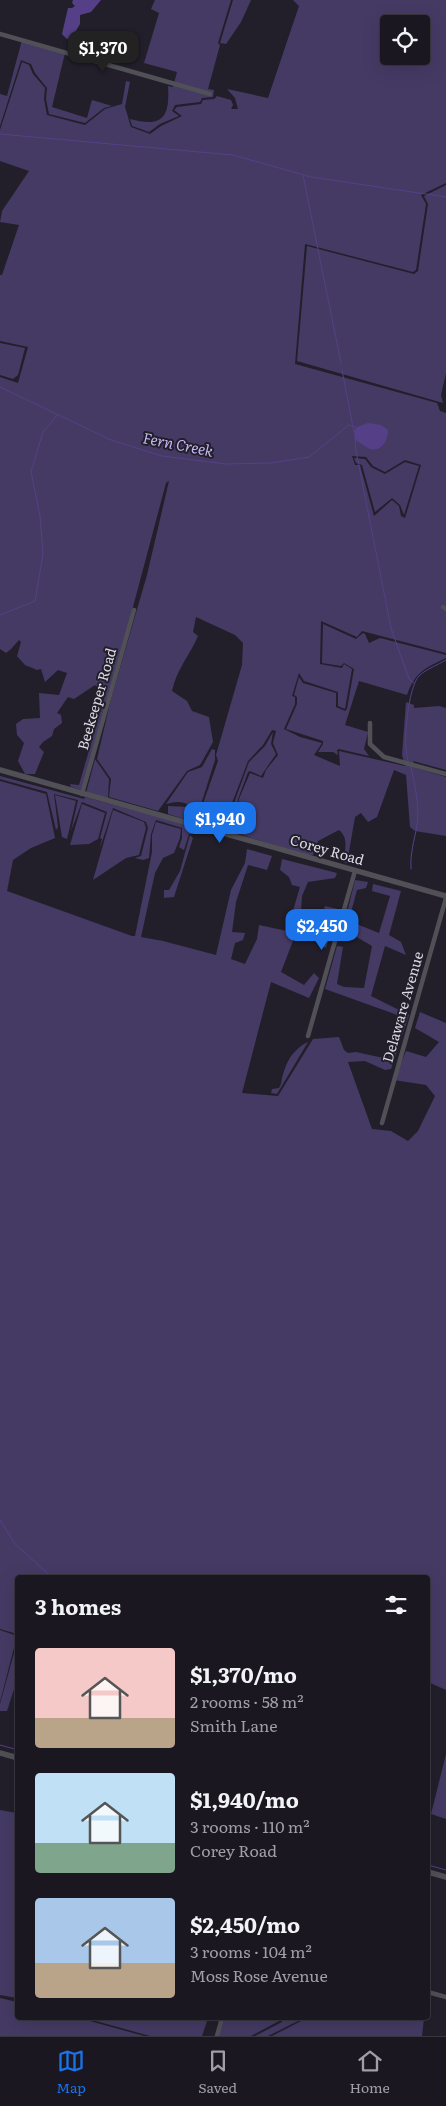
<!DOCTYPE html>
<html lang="en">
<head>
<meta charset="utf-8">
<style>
	:root { --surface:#1a1720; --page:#232029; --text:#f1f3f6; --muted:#9f9fa5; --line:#38363e; --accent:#1a73e8 }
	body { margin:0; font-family:Literata,serif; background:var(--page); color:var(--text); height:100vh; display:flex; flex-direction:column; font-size:19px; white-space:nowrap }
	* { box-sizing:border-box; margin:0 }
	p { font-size:16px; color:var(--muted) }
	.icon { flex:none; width:28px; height:28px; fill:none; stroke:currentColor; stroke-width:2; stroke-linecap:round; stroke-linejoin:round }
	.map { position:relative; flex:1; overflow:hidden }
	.sheet { position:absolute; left:15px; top:1575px; width:415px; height:445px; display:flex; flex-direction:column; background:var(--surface); border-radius:5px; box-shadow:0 5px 20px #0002,0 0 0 1px var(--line) }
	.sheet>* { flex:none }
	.controls { position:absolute; left:380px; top:15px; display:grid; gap:10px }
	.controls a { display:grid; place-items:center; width:50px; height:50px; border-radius:5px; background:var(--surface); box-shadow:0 5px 20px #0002,0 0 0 1px var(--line); font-size:25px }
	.price { position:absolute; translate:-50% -42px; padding:0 11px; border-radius:10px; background:var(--accent); color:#fff; font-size:16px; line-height:32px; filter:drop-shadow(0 1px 2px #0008) }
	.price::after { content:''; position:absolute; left:50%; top:30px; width:15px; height:11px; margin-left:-8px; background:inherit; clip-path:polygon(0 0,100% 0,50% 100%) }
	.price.current { background:#222; color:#fff }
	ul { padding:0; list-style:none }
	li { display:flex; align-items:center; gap:15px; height:125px; padding:0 20px }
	li span { display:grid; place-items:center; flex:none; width:140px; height:100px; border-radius:5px; color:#555 }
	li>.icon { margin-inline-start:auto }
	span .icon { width:60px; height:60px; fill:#fffc; stroke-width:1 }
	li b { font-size:21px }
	h2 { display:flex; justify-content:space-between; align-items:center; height:60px; padding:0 20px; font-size:21px }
	.tabs { display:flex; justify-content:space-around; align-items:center; height:70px; border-top:1px solid var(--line); background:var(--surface); font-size:14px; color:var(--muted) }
	.tabs a { display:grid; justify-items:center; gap:2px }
	.tabs .current { color:var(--accent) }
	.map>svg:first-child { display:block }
	.green { fill:#453a64; fill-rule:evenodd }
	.water { fill:#554087 }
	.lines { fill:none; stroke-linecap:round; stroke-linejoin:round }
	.stream { stroke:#554087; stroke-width:1 }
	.minor { stroke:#515056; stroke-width:4.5 }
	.tertiary { stroke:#515056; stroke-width:5.5 }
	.labels { text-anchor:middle; stroke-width:4; stroke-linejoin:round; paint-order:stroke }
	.street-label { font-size:14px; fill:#dbd9e2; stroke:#221f2b }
	.water-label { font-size:15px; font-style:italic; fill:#c4b6f4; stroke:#221f2b }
</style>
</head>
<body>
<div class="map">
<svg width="446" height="2036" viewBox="0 0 446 2036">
	<rect width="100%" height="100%" fill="#221f2b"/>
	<!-- green -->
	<g class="green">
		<path d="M155,0H231L218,43L220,45L208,89L214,90L213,97L202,98L200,102L175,105L172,111L179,116L160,124L149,132L132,126L130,119C163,128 170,117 168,86L173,87L177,72L144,63L159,13L151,9Z"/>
		<path d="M233,0H251L241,22L226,44L220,43Z"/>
		<path d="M293,0H446V183L421,195L426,204L416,270L413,272L305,244L295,364L437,403L440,411L446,413V653L362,631L357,637L321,621L320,664L342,668L344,664L352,669L345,709L338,706V692L304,681L299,673L292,696L295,697V704L284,729L300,737L322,743L314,755L340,766L339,751L405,766L402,755L406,702L414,705V708L439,706L446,708V770L413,761L416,768L446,777V836L415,831L410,827L406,775L394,770L377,817L368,822L361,813L355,817L347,863L343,862C345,850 349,838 339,830L318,841L313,855H305L236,833L239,799L250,773L263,778L266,770L278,755L273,743L276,731L272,730L263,745L248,761L242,777L232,803V831L230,833L168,814V806L190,807L194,816L199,815L218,761L216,755L242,665L243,643L235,635L196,617L193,632L198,636C190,655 176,670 172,691L187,701L192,711L209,717L213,742L200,765L187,771L158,811L109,797L111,779L97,759L111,699L147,575L169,481L166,483L121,652L82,790L71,787L70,784L79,785L105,695L95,685L74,699L68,697L57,713L61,715L62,723L54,729L52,736L43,742L39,747L44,752L35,774H25L18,761L24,743L17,735L16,724L23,719L40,718L39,693L59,695L67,673L58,670L45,682L41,669L37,670L25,665L17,656L21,642L19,640L11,649L6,653L0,649V377L18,383L28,347L0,341V275H2L19,225L0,222L2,211L29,171L0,161V130L22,62L29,65L33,74L45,88L44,99L47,115L85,125L105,109L122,104L126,81L130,82L125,107L131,127L150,134L161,126L182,116L174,110L177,107L201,104L203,100L214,99L217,96L231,100L233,105L231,109H238L235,98L227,89L268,98L299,6ZM389,24H421V56H389ZM352,456L366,457L373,466L385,472L405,460L421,465L405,518L401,516L399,506L392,500L374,516L360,465H355Z"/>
		<path d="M22,40L65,53L52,107L87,118L92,100L112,106L104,108L85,123L49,114L46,99L47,88L35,73L31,64L21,60L0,126V94L7,96Z"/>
		<path d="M446,185V373L441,395L443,403L297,361L307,246L414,274L418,271L428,204L424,196Z"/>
		<path d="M0,343L25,348L18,375L13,379L0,375Z"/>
		<path d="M354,458L365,459L371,467L385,474L405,462L419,466L404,515L400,505L392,498L375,512L362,465L356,463Z"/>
		<path d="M323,624L356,639L363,633L365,634L369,643L380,638L446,655V658C425,668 415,672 407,695L359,681L345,725L368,732L364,749L369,756L339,749L337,750L338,755L333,752H318L323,744V741L286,729L297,704V697L294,695L299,677L303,683L336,693V707L345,711L347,709L354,669L344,663L341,666L322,663Z"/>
		<path d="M273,732L271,744L276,754L261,776L250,771L248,772L238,799L234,828V803L249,762L265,746Z"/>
		<path d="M212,749L215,750V760L198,814H195C189,801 180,800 166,804L188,772L202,767Z"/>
		<path d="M95,759L109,779L108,798L86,793Z"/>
		<path d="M0,776L84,799L85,797L194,827L192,834H189L184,850L179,847L182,838V828L156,820L151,834L149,858L143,860L135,858L141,856L148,828L146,822L113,808L99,851L102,839L100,838L107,812L82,802L71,831L78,800L54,794L58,827L56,830L47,792L0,779Z"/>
		<path d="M0,781L46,794L55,838L31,848L13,860L7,891L132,936H135L152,852V835L156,822L181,829L180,838L174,853L163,858L155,873L141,937L163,941L216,955L231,890L245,863L247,849L272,856L267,870L248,865L236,902L232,932L245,933L243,940L235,943L231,959L245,964L257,939L259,925L287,931L300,887L292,885L289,877L280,870L282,859L337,873L335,878L308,882L302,896L301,911L320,922L325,906L338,909L326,948L321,946L324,930L301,920L281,972L304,985L314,973L319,978L309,998L271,982L242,1093L278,1096L313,1039L339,1037L344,1050L348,1053L356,1052L388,1059L403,1017L325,989L337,946L343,947L337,984L344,987L364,988L372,946L343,929L355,880L368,882L366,888L357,890L350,916L359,925L379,933L390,896L372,891L373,884L401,891L389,935L401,942L406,955L385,946L371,996L409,1015L391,1069L385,1070L365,1061L348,1062L372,1129L391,1131L408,1141L418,1131L435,1096L426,1085L394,1080L406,1051L426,1057L439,1042L415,1028L420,1012L446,1023V1690L428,1682V1578H18L17,1634L0,1629Z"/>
		<path d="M55,795L76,801L67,839L62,837Z"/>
		<path d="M82,804L105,813L98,839L89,844L70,845Z"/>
		<path d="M113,810L144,822L146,828L139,855L126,858L93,880Z"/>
		<path d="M190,835L193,838L174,897L164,898V890H169L180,871Z"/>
		<path d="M308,1042L277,1094L271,1093L272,1089L279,1088L281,1084C284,1066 291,1050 308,1042Z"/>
		<path d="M0,1630L17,1636L0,1702Z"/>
		<path d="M17,1642V1680L7,1711H0V1704Z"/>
		<path d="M446,1754V1819L431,1814Z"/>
		<path d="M0,1810L17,1813V1998L0,1995Z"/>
		<path d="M0,1998L17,2002L18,2018H79L144,2036H0Z"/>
		<path d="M85,2018H208L202,2036H150Z"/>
		<path d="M224,2018H280L281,2020L251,2036H218Z"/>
		<path d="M282,2018H304L268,2036H255L282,2022Z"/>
		<path d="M307,2018H424L422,2036H272Z"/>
	</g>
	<!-- water -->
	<g class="water">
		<path d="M73,0H101L91,12L80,15V24L74,34L79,39L78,42L72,38L67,39L62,34L68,8H72L75,6L72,3Z"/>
		<path d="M368,423L381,425L388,430C388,440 382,452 370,449C365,447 360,442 355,440L354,431L357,427Z"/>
	</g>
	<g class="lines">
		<!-- stream -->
		<g class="stream">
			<path d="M0,134L233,155L311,177L446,197"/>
			<path d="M303,175L341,363"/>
			<path d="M342,370L354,432"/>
			<path d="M0,387L111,440L162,456L226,464L271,463L309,457L349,425L356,427"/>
			<path d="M355,438L356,451L391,628L409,679L414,683"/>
			<path d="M0,615L35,601L43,554L40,516L31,472L43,432L57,415"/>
			<path d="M408,760C402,747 408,687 419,676C426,669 438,665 446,660"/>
			<path d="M411,767C415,786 420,807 417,826C414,841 410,854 411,869"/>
			<path d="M0,1520L15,1544L53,1578"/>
			<path d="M0,1745L18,1750"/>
			<path d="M428,1865L446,1870"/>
		</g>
		<!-- minor -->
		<g class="minor">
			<path d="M0,34L210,94"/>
			<path d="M443,607L446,609"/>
			<path d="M370,723V744L384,757L446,774"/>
			<path d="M82,794L134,610"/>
			<path d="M308,1036L355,871"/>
			<path d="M382,1123L446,898"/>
			<path d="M428,1992L446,1997"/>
			<path d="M217,2036L222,2018"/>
		</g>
		<!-- tertiary -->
		<g class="tertiary">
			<path d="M0,770L446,896"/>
			<path d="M0,1753L18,1758"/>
			<path d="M428,1872L446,1877"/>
		</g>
	</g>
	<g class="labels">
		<!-- street labels -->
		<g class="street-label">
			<text transform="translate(97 699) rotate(-74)" y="5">Beekeeper Road</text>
			<text transform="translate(327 850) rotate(16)" y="5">Corey Road</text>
			<text transform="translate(403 1007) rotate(-74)" y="5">Delaware Avenue</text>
		</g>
		<!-- water labels -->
		<g class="water-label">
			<text transform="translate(178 445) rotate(11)" y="5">Fern Creek</text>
		</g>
	</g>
</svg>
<div class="controls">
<a><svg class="icon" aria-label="locate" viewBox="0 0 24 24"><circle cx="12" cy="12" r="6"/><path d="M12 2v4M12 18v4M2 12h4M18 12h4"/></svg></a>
</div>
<b class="price current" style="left:103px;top:73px">$1,370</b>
<b class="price" style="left:220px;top:844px">$1,940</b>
<b class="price" style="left:322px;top:951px">$2,450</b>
<section class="sheet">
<h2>3 homes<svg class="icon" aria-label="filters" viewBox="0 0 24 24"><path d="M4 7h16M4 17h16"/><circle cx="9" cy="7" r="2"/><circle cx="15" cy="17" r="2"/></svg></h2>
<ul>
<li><span style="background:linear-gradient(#f6c9c9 70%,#b9a48a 0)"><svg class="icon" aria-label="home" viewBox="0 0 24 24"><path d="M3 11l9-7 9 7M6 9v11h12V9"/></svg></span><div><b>$1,370/mo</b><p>2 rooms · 58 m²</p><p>Smith Lane</p></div></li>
<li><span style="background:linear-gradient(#bfe0f5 70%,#7fa58c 0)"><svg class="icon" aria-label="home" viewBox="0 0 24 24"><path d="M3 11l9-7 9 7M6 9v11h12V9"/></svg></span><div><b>$1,940/mo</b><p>3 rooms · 110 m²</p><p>Corey Road</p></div></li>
<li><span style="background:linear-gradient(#a9c7e8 65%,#b9a48a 0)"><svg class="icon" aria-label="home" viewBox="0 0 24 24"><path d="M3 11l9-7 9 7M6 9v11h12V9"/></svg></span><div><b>$2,450/mo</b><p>3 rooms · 104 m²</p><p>Moss Rose Avenue</p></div></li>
</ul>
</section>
</div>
<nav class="tabs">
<a class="current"><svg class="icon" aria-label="map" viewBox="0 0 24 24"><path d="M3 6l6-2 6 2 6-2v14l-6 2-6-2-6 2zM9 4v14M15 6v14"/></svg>Map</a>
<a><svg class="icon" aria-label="saved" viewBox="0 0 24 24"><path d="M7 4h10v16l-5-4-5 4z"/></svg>Saved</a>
<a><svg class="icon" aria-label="home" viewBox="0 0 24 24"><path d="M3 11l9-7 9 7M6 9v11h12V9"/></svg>Home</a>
</nav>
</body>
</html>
